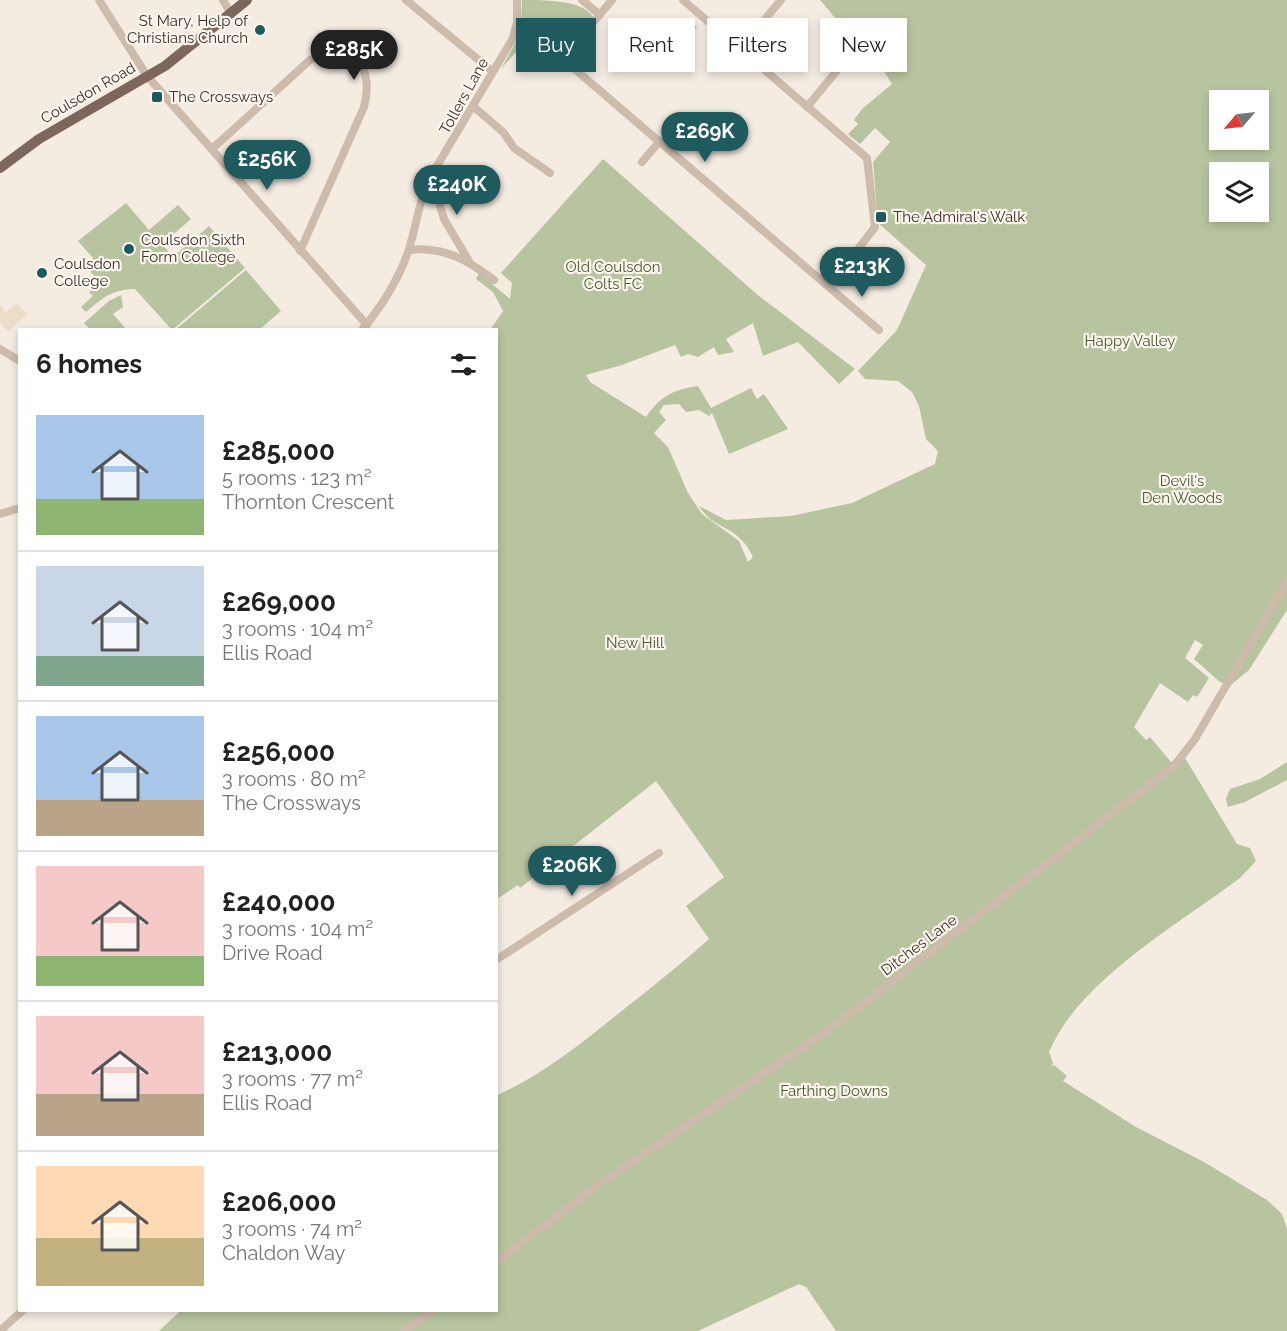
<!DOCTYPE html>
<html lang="en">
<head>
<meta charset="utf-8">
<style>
	:root { --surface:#fff; --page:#f2f2f2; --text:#222; --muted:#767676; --line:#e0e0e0; --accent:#1f5a5e }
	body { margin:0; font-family:Raleway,sans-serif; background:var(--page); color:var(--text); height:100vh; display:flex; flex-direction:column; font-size:22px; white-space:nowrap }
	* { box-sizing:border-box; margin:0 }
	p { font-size:20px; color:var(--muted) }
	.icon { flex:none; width:33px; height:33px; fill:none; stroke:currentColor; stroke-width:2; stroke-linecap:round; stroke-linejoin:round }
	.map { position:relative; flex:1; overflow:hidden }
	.sheet { position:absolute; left:18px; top:328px; width:480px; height:984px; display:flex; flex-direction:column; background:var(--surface); border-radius:0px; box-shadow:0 3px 9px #0003 }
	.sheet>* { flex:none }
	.top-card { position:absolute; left:516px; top:18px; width:570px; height:54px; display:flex; gap:12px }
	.needle { width:39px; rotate:242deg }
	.controls { position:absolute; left:1209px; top:90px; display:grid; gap:12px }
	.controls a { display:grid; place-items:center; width:60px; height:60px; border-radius:0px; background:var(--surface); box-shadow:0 3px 9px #0003; font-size:30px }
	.price { position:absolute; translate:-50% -51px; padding:0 14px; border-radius:21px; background:var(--accent); color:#fff; font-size:20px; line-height:39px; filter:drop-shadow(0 2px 3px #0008) }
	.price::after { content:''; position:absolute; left:50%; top:36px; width:18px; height:14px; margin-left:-9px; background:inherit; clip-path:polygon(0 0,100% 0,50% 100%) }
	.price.on { background:#222; color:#fff }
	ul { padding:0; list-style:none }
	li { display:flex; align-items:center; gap:18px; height:150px; padding:0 18px }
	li+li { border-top:2px solid var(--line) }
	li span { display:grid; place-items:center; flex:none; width:168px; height:120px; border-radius:0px; color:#555 }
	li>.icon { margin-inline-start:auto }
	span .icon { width:72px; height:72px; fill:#fffc; stroke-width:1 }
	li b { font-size:26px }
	h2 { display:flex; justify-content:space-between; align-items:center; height:72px; padding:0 18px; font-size:26px }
	.tag { padding:0 21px; border-radius:0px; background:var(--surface); box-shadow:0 3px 9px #0003; font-size:21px; line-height:54px }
	.tag.on { background:var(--accent); color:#fff }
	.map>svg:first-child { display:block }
	.green { fill:#b8c4a0; fill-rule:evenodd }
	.plaza { fill:#ecdcc8 }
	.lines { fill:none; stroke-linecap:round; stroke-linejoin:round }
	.minor { stroke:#cdbbac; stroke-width:8 }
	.major { stroke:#7d675c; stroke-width:10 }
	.poi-dot { fill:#1f5a5e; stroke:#fbf5ee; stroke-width:2 }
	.labels { text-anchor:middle; stroke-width:4.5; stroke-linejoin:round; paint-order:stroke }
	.poi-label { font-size:15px; fill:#3b302b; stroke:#fbf5ee; text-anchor:start }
	.street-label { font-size:15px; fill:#3b302b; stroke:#fbf5ee }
	.park-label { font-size:15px; fill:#4a5a2e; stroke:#fbf5ee }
</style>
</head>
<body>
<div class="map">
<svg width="1287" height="1331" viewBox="0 0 1287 1331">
	<rect width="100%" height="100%" fill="#f4ebe1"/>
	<!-- green -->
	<g class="green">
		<path d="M522,0C544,0 584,0 593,17L557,60L540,47L529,45L515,53L501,69L517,40L521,24Z"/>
		<path d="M820,0H1287V610L1249,670L1231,685L1220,682L1194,659L1203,645L1195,640L1185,658L1209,678L1197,697L1193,695L1188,702L1160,683L1134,727L1146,740L1150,737L1171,762L1184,756L1185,758L1237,844L1250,848L1256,861L1240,878C1179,924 1079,980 1049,1052L1053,1063L1051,1067L1054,1065L1067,1076L1063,1081L1136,1127L1204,1162L1267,1200L1282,1214L1287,1229V1331H836L806,1287L799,1284L698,1331H159L180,1311H496L497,1095C543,1075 584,1041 623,1010C652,987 681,964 709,939L686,906L724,877L656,781L520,888L518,885L497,899L496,330H490L503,311L493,292L476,279L479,273L510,299L512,283L501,273L603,159L759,296L855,369L839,384L798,342L763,356L753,323L726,339L734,352L718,355L714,347L698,357L688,354L681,357L675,345L622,365L586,375L590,382L646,417C661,396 672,390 698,386L711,408L751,388L757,399L764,394L788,429L729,454L712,413L709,416L699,410L686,412L679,404L664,405L659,412L666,420L654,433L668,447L688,493L702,514L739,541L748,562L753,557C738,524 714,531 699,506L726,520L791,516L852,503L935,464L938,451L926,439L919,406L912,392L898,381L865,379L858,371L897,330L926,265L878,223L873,162L890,142L875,128L860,144L848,134L858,124L854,120L862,109L892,84L850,18L842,26ZM1220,100H1258V140H1220ZM1220,172H1258V212H1220Z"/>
		<path d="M686,18L697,27L679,48L668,38Z"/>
		<path d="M126,203L149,230L178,205L191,219L162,244L173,257L209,226L245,268L172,330L135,289C113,289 102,298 86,312L81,307L93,296L89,292L100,282L85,266L93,258L78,241Z"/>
		<path d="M246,270L281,311L259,330H175Z"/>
		<path d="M121,295L123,307L113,314L127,330H91L84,323L109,301Z"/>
		<path d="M1287,762V780L1245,802L1228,807L1226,799L1230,789L1260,779Z"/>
	</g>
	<!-- plaza -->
	<path class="plaza" d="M17,303L27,314L8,332L0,322V305L6,312Z"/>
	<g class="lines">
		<!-- minor -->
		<g class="minor">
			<path d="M99,0L147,76L367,325"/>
			<path d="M223,0L230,12"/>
			<path d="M406,0L492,71"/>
			<path d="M582,0L600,15"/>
			<path d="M683,0L867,158L875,227L829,287"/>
			<path d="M740,49L781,0"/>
			<path d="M563,59L879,330"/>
			<path d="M561,61L612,0"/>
			<path d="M474,107L504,133L514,148L550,173"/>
			<path d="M807,107L844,62"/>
			<path d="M212,149L310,60C352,38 375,65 364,107L300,251"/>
			<path d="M642,162L660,141"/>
			<path d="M431,176L444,219L469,261"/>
			<path d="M409,250C443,246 468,260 494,280"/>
			<path d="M362,330C381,307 400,277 409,249C416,226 419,203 428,181L513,38L517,23V0"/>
			<path d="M0,349L20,361"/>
			<path d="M0,514L20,508"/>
			<path d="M496,960L659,853"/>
			<path d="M496,1262L605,1180L834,1026L1174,766L1195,739L1287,581"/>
			<path d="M0,1331L22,1311"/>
			<path d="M404,1331L431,1311"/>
		</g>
		<!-- major -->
		<path class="major" d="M0,168L39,139L165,66L247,0"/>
	</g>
	<!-- markers -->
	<g class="poi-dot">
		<circle cx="260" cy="30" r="6"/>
		<rect x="151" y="91" width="12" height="12" rx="3"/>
		<rect x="875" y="211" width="12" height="12" rx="3"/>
		<circle cx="129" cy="249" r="6"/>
		<circle cx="42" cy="273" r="6"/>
	</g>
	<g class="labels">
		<!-- poi labels -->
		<g class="poi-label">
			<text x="248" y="26" text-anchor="end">St Mary, Help of<tspan x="248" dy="17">Christians Church</tspan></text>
			<text x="169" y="102">The Crossways</text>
			<text x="893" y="222">The Admiral's Walk</text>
			<text x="141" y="245">Coulsdon Sixth<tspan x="141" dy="17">Form College</tspan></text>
			<text x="54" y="269">Coulsdon<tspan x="54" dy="17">College</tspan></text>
		</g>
		<!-- street labels -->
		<g class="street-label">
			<text transform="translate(88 93) rotate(-30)" y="5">Coulsdon Road</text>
			<text transform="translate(464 96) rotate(-61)" y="5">Tollers Lane</text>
			<text transform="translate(919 945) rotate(-37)" y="5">Ditches Lane</text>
		</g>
		<!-- park labels -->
		<g class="park-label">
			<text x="613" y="272">Old Coulsdon<tspan x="613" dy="17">Colts FC</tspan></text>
			<text x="1130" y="346">Happy Valley</text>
			<text x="1182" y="486">Devil's<tspan x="1182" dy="17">Den Woods</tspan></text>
			<text x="635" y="648">New Hill</text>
			<text x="834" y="1096">Farthing Downs</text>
		</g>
	</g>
</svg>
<div class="controls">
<a><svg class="needle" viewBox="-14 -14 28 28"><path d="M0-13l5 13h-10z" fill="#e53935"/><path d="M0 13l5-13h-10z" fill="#767676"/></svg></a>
<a><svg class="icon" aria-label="layers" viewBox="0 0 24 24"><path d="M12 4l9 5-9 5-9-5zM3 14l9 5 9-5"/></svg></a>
</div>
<b class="price on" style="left:354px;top:81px">£285K</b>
<b class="price" style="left:705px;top:163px">£269K</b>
<b class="price" style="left:267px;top:191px">£256K</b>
<b class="price" style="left:457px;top:216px">£240K</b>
<b class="price" style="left:862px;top:298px">£213K</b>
<b class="price" style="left:572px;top:897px">£206K</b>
<div class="top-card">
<a class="tag on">Buy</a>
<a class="tag">Rent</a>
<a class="tag">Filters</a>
<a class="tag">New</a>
</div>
<section class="sheet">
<h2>6 homes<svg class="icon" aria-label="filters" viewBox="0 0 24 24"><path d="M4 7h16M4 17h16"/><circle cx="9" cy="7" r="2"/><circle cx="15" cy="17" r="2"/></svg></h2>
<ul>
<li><span style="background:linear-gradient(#a9c7e8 70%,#8fb573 0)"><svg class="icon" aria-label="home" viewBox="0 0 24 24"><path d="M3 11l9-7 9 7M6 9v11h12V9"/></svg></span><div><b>£285,000</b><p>5 rooms · 123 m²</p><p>Thornton Crescent</p></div></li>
<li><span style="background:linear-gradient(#c9d6e8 75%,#7fa58c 0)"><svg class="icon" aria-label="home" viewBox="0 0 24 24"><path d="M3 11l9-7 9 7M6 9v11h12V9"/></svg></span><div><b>£269,000</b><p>3 rooms · 104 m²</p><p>Ellis Road</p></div></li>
<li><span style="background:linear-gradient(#a9c7e8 70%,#b9a48a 0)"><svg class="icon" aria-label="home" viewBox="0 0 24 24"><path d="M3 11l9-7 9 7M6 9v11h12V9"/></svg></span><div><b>£256,000</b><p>3 rooms · 80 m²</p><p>The Crossways</p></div></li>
<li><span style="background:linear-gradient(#f6c9c9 75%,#8fb573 0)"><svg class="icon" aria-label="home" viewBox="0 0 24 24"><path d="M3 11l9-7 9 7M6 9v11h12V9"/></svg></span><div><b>£240,000</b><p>3 rooms · 104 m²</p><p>Drive Road</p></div></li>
<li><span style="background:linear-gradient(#f6c9c9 65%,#b9a48a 0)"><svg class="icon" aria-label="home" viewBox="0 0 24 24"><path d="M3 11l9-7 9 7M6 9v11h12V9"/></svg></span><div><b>£213,000</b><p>3 rooms · 77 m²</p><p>Ellis Road</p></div></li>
<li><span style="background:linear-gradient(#ffd9b3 60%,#c2b280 0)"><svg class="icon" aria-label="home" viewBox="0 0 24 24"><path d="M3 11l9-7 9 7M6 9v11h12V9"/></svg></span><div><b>£206,000</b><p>3 rooms · 74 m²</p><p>Chaldon Way</p></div></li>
</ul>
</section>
</div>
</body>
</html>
